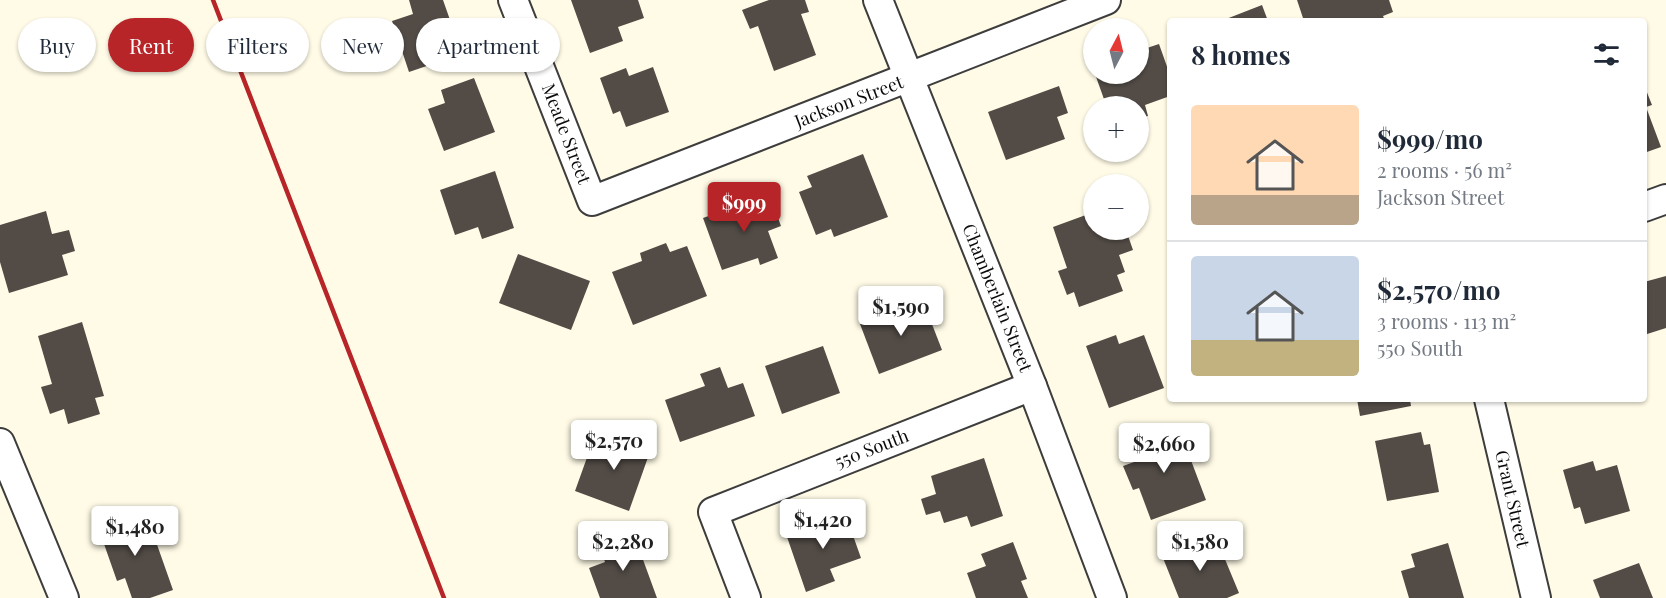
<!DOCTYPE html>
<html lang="en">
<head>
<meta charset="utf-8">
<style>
	:root { --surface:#fff; --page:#f6f6f7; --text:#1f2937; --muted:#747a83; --line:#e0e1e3; --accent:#b72528 }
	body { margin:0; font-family:"Playfair Display",serif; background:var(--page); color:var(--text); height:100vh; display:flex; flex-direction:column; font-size:22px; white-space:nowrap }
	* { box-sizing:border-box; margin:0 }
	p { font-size:20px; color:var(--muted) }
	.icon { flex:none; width:33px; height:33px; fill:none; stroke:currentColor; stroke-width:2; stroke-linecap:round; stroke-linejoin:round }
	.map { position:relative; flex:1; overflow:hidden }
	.details { position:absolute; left:1167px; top:18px; width:480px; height:384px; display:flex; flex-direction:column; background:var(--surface); border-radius:6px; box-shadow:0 2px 4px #0004 }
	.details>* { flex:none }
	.banner { position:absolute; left:18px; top:18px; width:570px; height:54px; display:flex; gap:12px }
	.needle { width:39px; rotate:7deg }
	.tools { position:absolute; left:1083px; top:18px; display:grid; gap:12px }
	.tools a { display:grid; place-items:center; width:66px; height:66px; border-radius:50%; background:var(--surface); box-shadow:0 2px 4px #0004; font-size:30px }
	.price { position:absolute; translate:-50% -51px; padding:0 14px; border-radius:6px; background:#fff; color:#222; font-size:20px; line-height:39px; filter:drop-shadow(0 2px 3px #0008) }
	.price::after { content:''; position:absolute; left:50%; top:36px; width:18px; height:14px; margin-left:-9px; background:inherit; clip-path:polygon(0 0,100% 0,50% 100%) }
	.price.selected { background:var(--accent); color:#fff }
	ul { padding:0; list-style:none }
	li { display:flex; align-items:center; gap:18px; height:150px; padding:0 24px }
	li+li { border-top:2px solid var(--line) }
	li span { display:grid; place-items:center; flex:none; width:168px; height:120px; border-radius:6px; color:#555 }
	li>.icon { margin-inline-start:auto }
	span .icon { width:72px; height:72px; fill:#fffc; stroke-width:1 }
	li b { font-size:26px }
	h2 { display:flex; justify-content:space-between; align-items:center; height:72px; padding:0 24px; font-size:26px }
	.chip { padding:0 21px; border-radius:27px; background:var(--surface); box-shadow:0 2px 4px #0004; font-size:21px; line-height:54px }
	.chip.selected { background:var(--accent); color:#fff }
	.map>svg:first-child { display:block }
	.building { fill:#524b46 }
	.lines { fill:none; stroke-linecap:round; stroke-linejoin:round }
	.street-casing { stroke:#3d3d3d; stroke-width:32 }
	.street { stroke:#fff; stroke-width:28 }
	.rail { stroke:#b72528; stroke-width:4.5 }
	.labels { text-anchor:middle; stroke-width:6; stroke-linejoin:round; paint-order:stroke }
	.street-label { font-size:18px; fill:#0a0a0a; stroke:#fff }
</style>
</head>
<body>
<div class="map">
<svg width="1666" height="598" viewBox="0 0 1666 598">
	<rect width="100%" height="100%" fill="#fffbe7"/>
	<!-- building -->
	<g class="building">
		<path d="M409,0H443L462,54L409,72L392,21L413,14Z"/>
		<path d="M571,0H638L644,18L618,27L623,41L590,53Z"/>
		<path d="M769,0H805L809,12L801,14L816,55L774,71L758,26L750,29L742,10Z"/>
		<path d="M1297,0H1389L1393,12L1383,16L1385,21H1304Z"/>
		<path d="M1262,5L1268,21H1221Z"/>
		<path d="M1159,44L1170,75V96L1145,105L1148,116L1138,119V106H1122L1119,97L1105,102L1095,74H1138V51Z"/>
		<path d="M653,67L669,112L626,127L620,111L613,114L600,78L626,68L629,76Z"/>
		<path d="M474,78L495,132L444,151L428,109L445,103L441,90Z"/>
		<path d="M1644,85L1652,105L1646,107L1661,147L1644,153Z"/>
		<path d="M1059,86L1068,113L1057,117L1065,139L1006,160L988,112Z"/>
		<path d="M863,154L888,217L834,237L831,229L816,235L799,192L812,187L807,176Z"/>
		<path d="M495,171L514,228L482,239L478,227L455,235L440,190Z"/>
		<path d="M769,194L781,226L768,231L778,258L760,265L758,258L722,270L703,218Z"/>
		<path d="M46,211L52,234L69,230L75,251L62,255L68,275L9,293L0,262V225Z"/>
		<path d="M1094,212V230H1101L1104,237L1126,230L1133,250L1119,255L1125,272L1117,275L1123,291L1079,307L1074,292L1067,295L1058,271L1067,268L1053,227Z"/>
		<path d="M666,243L670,252L687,246L707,296L633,325L612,272L642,261L640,253Z"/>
		<path d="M518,254L590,281L571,330L499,303Z"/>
		<path d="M1666,276V328L1644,335V282Z"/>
		<path d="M923,301L942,350L879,374L860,324Z"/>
		<path d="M82,322L104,396L95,398L100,414L68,424L64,409L50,414L41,387L52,384L38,336Z"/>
		<path d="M1116,335L1119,344L1144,335L1164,388L1109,408L1086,346Z"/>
		<path d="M823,346L840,393L782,414L765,366Z"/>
		<path d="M720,367L728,388L743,383L755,416L680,442L665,400L705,386L700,374Z"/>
		<path d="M1357,399H1410L1411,406L1360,416Z"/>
		<path d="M1178,426L1206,500L1151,520L1139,488L1133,490L1123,466L1134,462L1128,445Z"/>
		<path d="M1421,432L1424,445L1430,444L1439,492L1387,501L1375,441Z"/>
		<path d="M622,435L652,446L629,511L575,491L594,438L617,446Z"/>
		<path d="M984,458L1003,516L971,527L967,516L944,523L940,511L926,515L921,499L936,494L931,476Z"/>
		<path d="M1593,461L1596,471L1617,465L1630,511L1585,524L1580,507L1574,509L1563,470Z"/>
		<path d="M845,513L861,558L830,569L835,581L806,592L786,534Z"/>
		<path d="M127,514L131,525L148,519L173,590L150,598H132L125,578L117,581L97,524Z"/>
		<path d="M634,535L657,598H600L589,568L605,562L600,548Z"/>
		<path d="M1217,540L1239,593L1227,598H1179L1161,553L1185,542L1189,551Z"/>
		<path d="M1013,542L1027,579L1021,581L1028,598H976L967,573L986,566L981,554Z"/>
		<path d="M1448,543L1464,598H1409L1401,571L1415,567L1411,554Z"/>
		<path d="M1639,563L1653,598H1600L1593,580Z"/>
	</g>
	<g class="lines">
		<defs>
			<g id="street">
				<path d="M513,0L592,201L1106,0"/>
				<path d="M878,0L1032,386L1112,598"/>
				<path d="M1644,207L1666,199"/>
				<path d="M1489,399L1536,598"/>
				<path d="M0,443L64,598"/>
				<path d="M746,598L713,512L1032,386"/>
			</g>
		</defs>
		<!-- street casing -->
		<use href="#street" class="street-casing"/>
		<!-- street -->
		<use href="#street" class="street"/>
		<!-- rail -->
		<path class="rail" d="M213,0L444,598"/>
	</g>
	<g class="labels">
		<!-- street labels -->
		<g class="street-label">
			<text transform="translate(849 102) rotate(-21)" y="6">Jackson Street</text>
			<text transform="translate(566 134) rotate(69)" y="6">Meade Street</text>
			<text transform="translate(997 298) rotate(68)" y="6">Chamberlain Street</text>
			<text transform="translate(872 449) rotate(-21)" y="6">550 South</text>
			<text transform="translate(1512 499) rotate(77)" y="6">Grant Street</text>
		</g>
	</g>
</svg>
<div class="tools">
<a><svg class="needle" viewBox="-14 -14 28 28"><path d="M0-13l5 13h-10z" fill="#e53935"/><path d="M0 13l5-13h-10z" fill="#747a83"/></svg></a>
<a>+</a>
<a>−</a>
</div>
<b class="price selected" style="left:744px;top:233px">$999</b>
<b class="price" style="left:901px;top:337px">$1,590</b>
<b class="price" style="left:614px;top:471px">$2,570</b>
<b class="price" style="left:1164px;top:474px">$2,660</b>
<b class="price" style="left:823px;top:550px">$1,420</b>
<b class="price" style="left:135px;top:557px">$1,480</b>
<b class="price" style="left:623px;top:572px">$2,280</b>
<b class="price" style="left:1200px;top:572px">$1,580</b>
<div class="banner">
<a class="chip">Buy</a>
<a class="chip selected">Rent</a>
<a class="chip">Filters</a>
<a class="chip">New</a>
<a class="chip">Apartment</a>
</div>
<section class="details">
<h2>8 homes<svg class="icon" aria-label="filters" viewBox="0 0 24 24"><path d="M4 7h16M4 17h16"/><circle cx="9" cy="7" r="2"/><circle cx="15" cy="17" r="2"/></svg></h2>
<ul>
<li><span style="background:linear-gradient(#ffd9b3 75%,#b9a48a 0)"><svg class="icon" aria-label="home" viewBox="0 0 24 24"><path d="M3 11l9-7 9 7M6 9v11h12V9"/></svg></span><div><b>$999/mo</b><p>2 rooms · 56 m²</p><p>Jackson Street</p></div></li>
<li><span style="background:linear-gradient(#c9d6e8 70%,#c2b280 0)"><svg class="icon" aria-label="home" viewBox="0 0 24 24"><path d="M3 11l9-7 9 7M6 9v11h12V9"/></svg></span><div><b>$2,570/mo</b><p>3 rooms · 113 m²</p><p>550 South</p></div></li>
</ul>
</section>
</div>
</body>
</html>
